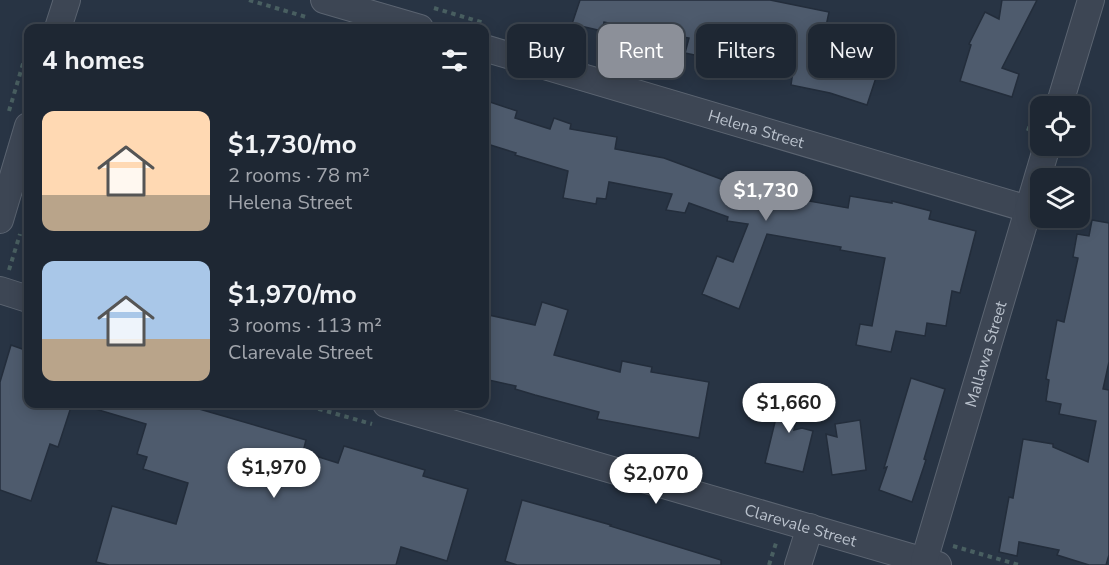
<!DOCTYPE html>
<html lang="en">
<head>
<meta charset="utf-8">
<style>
	:root { --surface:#1e2733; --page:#262f3b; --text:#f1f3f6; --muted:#a1a5ac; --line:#3c444e; --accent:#8c9099 }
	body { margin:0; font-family:"Nunito Sans",sans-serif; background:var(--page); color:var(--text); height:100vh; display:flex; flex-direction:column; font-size:22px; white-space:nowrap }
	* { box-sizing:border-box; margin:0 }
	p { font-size:20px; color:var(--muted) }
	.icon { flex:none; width:33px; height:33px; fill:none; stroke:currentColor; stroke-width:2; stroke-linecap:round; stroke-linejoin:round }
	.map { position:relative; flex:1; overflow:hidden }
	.drawer { position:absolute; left:24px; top:24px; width:465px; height:384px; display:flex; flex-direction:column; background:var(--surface); border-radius:12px; box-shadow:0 3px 15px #0003,0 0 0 2px var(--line) }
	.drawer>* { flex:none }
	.hud { position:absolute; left:507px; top:24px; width:512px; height:54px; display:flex; gap:12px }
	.fabs { position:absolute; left:1030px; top:96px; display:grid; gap:12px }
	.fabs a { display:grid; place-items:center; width:60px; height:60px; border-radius:12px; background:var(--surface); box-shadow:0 3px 15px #0003,0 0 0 2px var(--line); font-size:30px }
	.price { position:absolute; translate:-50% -51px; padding:0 14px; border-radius:21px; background:#fff; color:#222; font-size:20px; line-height:39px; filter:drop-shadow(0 2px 3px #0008) }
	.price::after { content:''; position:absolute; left:50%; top:36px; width:18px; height:14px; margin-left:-9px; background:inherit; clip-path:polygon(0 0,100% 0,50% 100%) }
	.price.on { background:var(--accent); color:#fff }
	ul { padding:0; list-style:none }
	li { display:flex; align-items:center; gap:18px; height:150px; padding:0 18px }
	li span { display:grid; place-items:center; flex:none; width:168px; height:120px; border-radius:12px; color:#555 }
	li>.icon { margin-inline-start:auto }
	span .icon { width:72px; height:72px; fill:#fffc; stroke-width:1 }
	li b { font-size:26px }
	h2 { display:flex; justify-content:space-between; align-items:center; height:72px; padding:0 18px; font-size:26px }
	.tag { padding:0 21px; border-radius:12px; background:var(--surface); box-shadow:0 3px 15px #0003,0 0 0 2px var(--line); font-size:21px; line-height:54px }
	.tag.on { background:var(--accent); color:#fff }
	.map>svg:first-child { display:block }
	.building { fill:#4e5b6d; stroke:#232d3b; stroke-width:1.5 }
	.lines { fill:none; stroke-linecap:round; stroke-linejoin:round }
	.minor-casing { stroke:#5b6471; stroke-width:28 }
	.path { stroke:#495f61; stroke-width:4; stroke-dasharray:4.5 4.5; stroke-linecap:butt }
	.minor { stroke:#3d4654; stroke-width:26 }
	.labels { text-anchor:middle; stroke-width:4.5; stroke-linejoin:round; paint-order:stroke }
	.street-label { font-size:16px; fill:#bac2cd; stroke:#212b39 }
</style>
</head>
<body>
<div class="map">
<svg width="1109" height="565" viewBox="0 0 1109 565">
	<rect width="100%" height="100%" fill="#283444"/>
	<!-- building -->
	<g class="building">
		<path d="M580,0H770L829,12L822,45L862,59L872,29L890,35L867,105L830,93L791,85L793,71L755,63L752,72L704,55V57L685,53L689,38L604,22L602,31L572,24Z"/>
		<path d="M1002,0H1037L1002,68L1019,74L1012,97L960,81L971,45L969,44L985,12L999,19Z"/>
		<path d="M490,102L517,111L515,118L550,129L554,118L571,124L570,129L617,137L615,149L664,158L734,184V180L777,188L775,195L848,208L850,196L892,203V201L931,211L929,219L976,231L960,293L952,291L946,326L927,323L925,336L896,331L891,352L856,345L860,324L872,326L885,258L840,250L841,247L767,234L739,309L702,294L717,256L733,262L748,224L727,221L728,217L689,203L685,213L666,210L672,194L609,182L606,199L597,198L596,204L563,198L568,171L515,155L516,153L484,143V120Z"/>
		<path d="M1092,220L1109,223V362L1103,389L1109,390V555L1106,565H1089L1057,555L1059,550L1019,542L1017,556L999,552L1009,497L1013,498L1023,439L1053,444V447L1088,462L1096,421L1059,414L1061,404L1046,401L1049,380L1046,379L1057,320L1064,322L1078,258L1073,257L1077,234L1089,236Z"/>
		<path d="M542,302L568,310L554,355L620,372L622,361L652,367L651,372L709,382L699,438L597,419L599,412L535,395L515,389L516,386L484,379V314L535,325Z"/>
		<path d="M11,345L28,351V404H72L58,447L50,444L31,501L0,490V382Z"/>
		<path d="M911,378L945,389L924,459L926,460L912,502L879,490L887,467L884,468Z"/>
		<path d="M784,385L803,390L794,430L802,428L813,431L803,472L765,463Z"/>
		<path d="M93,404H200L199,409L306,440L303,452L338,463L344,446L425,470L423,476L468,489L447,561L401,547L396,565H109L96,562L112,506L176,524L188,483L143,469L147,457L137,454L146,424L92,408Z"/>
		<path d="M860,420L866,470L832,475L826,434L837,437L835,424Z"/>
		<path d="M522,500L611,525L610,526L721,560V565H517L505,561Z"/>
	</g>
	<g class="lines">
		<defs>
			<g id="minor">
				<path d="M324,0L420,28"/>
				<path d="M58,28L67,0"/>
				<path id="s1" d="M484,48L1028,209"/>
				<path d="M1059,106L1091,0"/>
				<path d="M0,220L28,126"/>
				<path d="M0,290L28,299"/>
				<path id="s2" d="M386,404L938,565"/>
				<path id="s3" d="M924,561L1047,146"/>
				<path d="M798,565L810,527"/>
			</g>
		</defs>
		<!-- minor casing -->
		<use href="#minor" class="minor-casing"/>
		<!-- path -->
		<g class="path">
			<path d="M249,0L306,17"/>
			<path d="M434,8L484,23"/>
			<path d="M9,111L28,47"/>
			<path d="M1080,126L1083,115"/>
			<path d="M1028,131L1035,110"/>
			<path d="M9,270L20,234"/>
			<path d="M301,404L372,424"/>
			<path d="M953,546L1019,565"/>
			<path d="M769,565L776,543"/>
		</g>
		<!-- minor -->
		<use href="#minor" class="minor"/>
	</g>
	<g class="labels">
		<!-- street labels -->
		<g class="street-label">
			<text dy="6" stroke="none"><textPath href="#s1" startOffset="284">Helena Street</textPath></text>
			<text dy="6" stroke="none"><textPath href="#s3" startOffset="216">Mallawa Street</textPath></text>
			<text dy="6" stroke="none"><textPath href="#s2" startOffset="432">Clarevale Street</textPath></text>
		</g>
	</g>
</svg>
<div class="fabs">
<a><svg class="icon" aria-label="locate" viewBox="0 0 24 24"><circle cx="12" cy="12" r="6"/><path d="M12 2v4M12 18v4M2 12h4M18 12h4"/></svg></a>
<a><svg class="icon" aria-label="layers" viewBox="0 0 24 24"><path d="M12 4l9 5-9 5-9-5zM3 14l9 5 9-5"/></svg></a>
</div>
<b class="price on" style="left:766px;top:222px">$1,730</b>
<b class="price" style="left:789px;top:434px">$1,660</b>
<b class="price" style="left:274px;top:499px">$1,970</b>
<b class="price" style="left:656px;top:505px">$2,070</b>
<div class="hud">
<a class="tag">Buy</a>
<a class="tag on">Rent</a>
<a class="tag">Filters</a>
<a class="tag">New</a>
</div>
<section class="drawer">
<h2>4 homes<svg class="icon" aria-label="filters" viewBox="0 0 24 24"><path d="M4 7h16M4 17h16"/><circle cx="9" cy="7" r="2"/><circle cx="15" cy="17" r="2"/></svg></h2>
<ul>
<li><span style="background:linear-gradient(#ffd9b3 70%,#b9a48a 0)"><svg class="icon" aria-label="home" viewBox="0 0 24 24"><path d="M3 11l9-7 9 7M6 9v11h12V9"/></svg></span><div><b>$1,730/mo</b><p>2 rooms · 78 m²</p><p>Helena Street</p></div></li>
<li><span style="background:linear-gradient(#a9c7e8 65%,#b9a48a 0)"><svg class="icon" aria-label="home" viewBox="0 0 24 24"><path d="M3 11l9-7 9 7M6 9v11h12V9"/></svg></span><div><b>$1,970/mo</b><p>3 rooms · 113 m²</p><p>Clarevale Street</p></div></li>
</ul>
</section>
</div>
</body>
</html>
